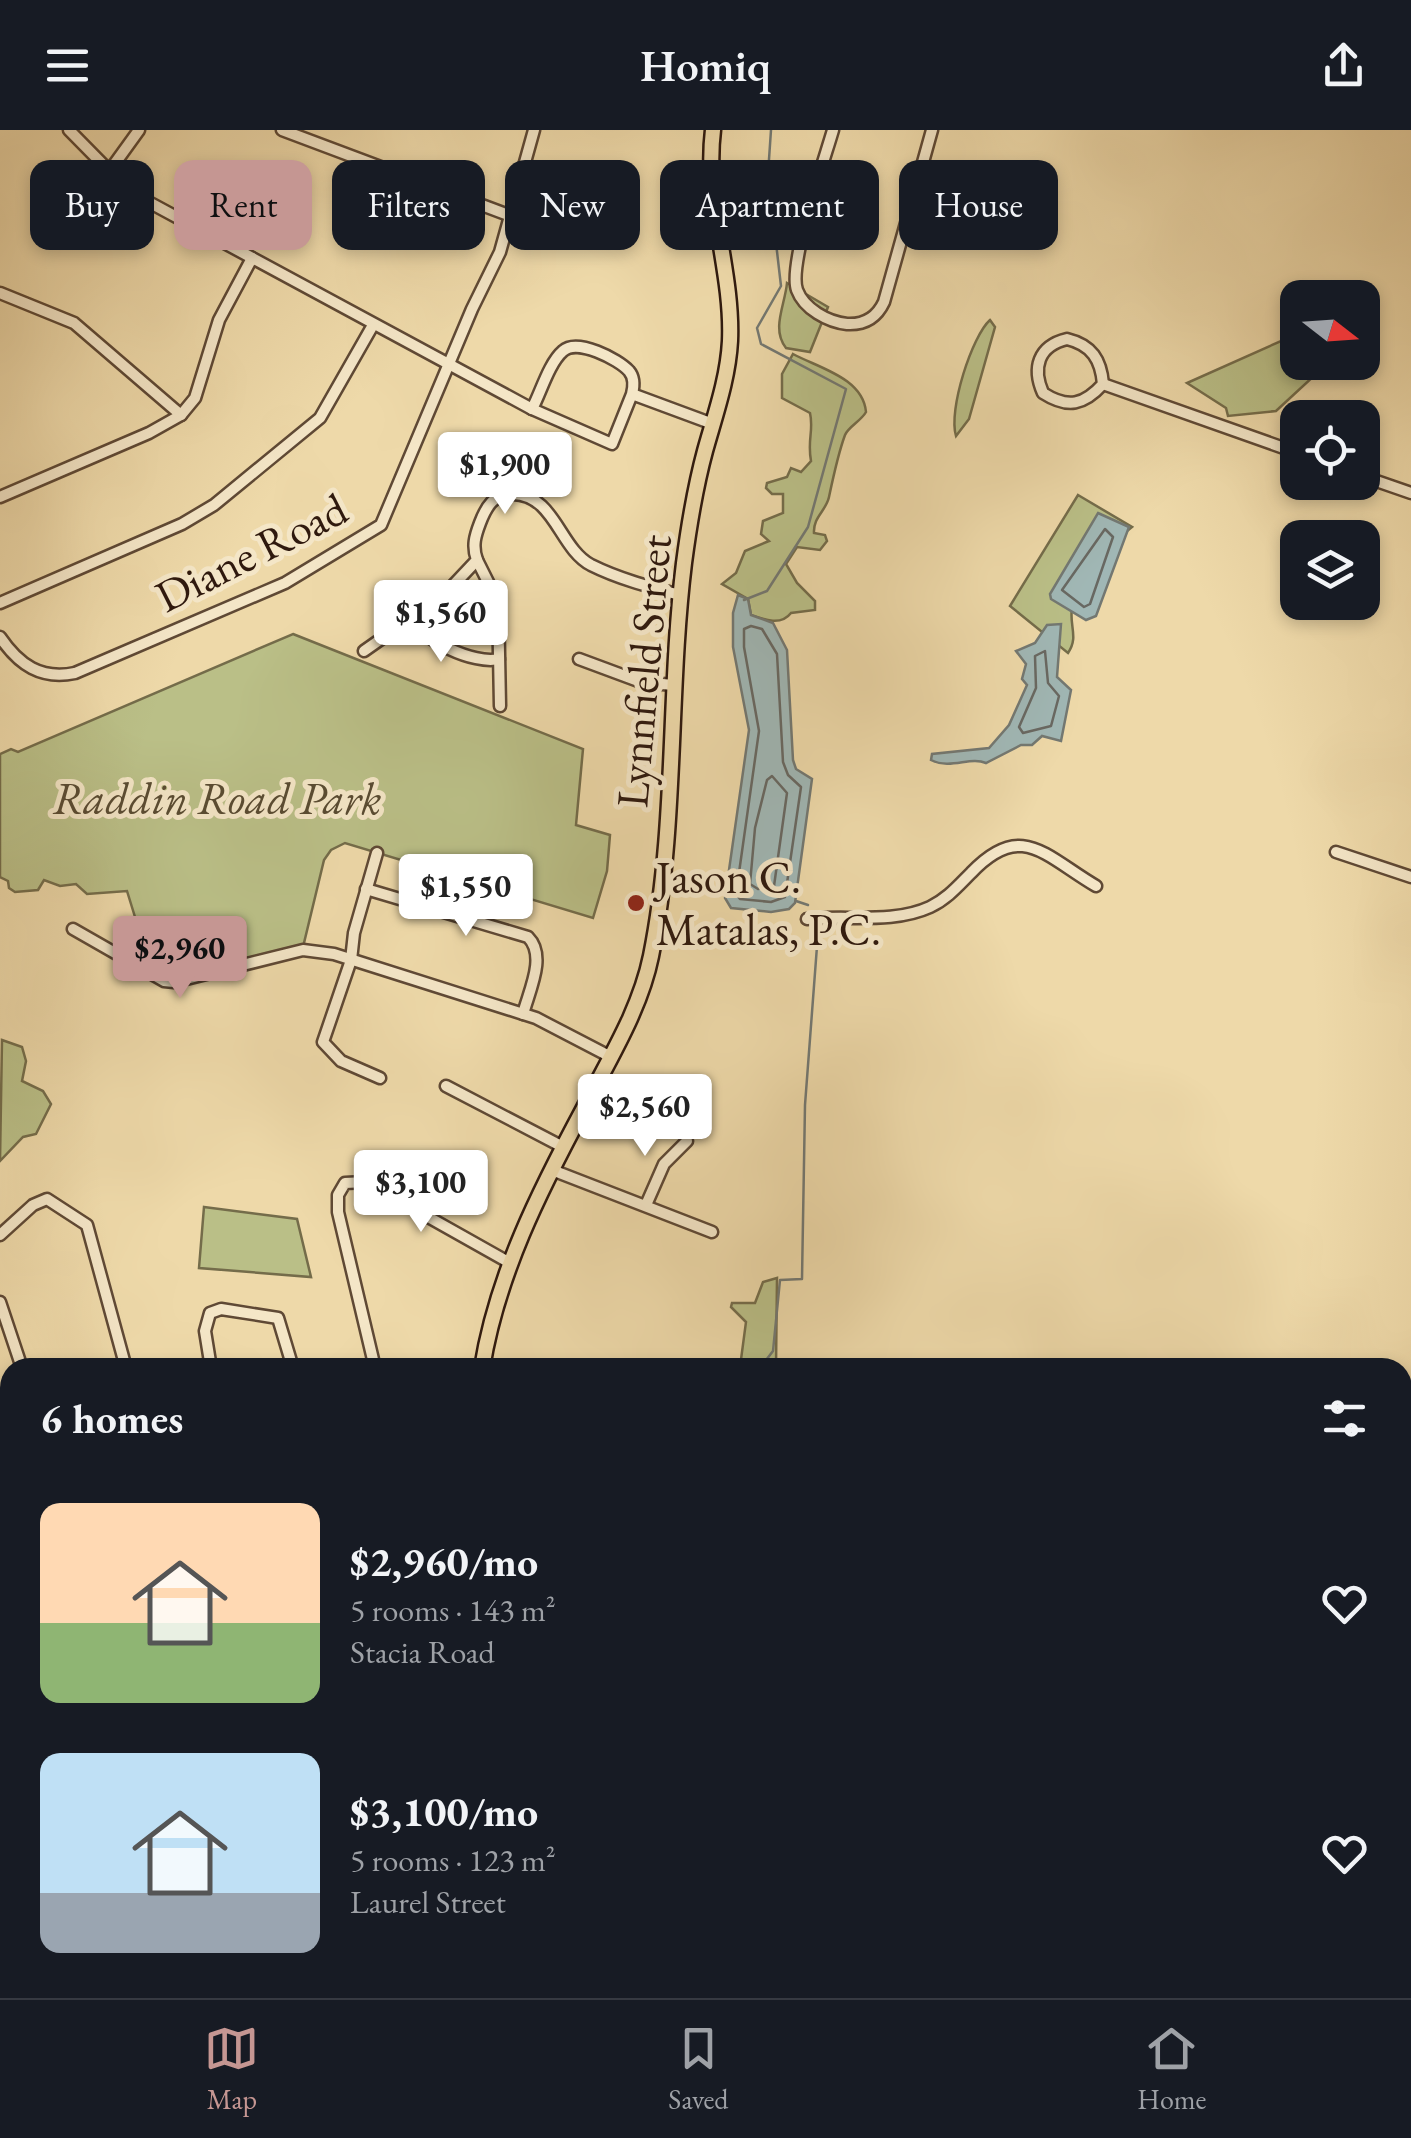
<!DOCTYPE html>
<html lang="en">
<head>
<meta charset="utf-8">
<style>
	:root { --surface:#171b24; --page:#20242c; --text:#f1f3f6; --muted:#9ea1a6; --line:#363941; --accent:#c59692 }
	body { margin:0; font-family:"EB Garamond",serif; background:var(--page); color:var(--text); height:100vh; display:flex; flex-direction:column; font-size:38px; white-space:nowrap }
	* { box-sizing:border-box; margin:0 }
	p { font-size:32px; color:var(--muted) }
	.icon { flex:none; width:55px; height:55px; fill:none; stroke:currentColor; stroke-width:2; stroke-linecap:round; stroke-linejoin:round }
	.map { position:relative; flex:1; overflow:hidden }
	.panel { position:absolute; left:0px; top:1228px; width:1412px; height:642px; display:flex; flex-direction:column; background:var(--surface); border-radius:30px 30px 0 0; box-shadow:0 5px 15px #0003 }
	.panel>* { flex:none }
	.top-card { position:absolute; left:30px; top:30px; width:1352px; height:90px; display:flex; gap:20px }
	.needle { width:65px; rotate:107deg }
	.controls { position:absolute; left:1280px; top:150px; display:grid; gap:20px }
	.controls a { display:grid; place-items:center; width:100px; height:100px; border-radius:20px; background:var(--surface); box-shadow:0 5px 15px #0003; font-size:50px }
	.price { position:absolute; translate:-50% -85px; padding:0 22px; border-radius:10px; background:#fff; color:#222; font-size:32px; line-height:65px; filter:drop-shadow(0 2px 5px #0008) }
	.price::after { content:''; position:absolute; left:50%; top:60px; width:30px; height:22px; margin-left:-15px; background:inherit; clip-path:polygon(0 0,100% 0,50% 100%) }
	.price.on { background:var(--accent); color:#111 }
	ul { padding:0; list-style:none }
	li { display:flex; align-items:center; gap:30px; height:250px; padding:0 40px }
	li span { display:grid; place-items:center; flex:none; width:280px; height:200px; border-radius:20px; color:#555 }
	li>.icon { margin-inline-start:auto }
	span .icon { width:120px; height:120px; fill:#fffc; stroke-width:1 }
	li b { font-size:42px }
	h2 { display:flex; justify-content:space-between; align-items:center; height:120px; padding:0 40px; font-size:42px }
	.chip { padding:0 35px; border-radius:20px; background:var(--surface); box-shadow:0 5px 15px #0003; font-size:35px; line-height:90px }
	.chip.on { background:var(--accent); color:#111 }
	header { display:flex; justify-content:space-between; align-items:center; height:130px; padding:0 40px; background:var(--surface); font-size:45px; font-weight:600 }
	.tab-bar { display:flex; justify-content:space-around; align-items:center; height:140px; border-top:2px solid var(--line); background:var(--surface); font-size:28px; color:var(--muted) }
	.tab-bar a { display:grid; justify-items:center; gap:5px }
	.tab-bar .on { color:var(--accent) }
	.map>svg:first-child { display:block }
	.green { fill:#babf87; stroke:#746c4a; stroke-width:2.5 }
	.water { fill:#a0b7b5; stroke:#737872; stroke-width:2.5 }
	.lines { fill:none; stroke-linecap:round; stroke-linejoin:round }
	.shore { stroke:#686862; stroke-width:2.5 }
	.stream { stroke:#737872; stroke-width:2.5 }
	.minor-casing { stroke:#5f4935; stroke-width:15 }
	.major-casing { stroke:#2f190e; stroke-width:19 }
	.minor { stroke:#f4e6c7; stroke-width:10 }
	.major { stroke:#eed9a9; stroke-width:14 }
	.poi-dot { fill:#8f2418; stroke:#f4e6c7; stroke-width:4 }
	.labels { text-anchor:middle; stroke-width:10; stroke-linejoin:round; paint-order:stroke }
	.street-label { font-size:45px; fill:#2f190e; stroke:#f4e6c7 }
	.park-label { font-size:45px; font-style:italic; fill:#594b32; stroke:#f4e6c7 }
	.poi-label { font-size:45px; fill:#2f190e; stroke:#f4e6c7; text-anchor:start }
</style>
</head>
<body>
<header><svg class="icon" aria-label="menu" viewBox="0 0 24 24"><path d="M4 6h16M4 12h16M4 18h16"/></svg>Homiq<svg class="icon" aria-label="share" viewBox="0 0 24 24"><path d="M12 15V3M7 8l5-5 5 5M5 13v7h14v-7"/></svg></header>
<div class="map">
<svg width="1411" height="1868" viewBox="0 0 1411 1868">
	<rect width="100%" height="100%" fill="#eed9a9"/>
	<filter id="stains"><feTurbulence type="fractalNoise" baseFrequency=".002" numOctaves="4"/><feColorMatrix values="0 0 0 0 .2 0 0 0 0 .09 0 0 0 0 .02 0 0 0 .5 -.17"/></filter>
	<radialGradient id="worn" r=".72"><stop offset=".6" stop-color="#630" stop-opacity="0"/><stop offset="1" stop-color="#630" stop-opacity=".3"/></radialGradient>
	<!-- green -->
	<g class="green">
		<path d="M787,153L828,177L810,222L786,218C771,199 785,175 787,153Z"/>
		<path d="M990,190L995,197L969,289L956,306C948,280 972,206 990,190Z"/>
		<path d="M1290,207L1297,210L1298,232L1328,233L1276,281L1228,286L1226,278L1187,253Z"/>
		<path d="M793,224C819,238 863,248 866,282C861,291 848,297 845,305C838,324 833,348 829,367C826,381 813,387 814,403L825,405L827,411L820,420L797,417L786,434L797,453L815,471V480L791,483C781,496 765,490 751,485L748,469L722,454L736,443L745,421L769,411L761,404L763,391L783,383V364H772L766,358L767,353L787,347L791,338L801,342L811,331C807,310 814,300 810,283L782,268V244Z"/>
		<path d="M1078,365L1132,397C1115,410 1075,458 1072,478C1069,496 1079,507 1068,523L1010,476Z"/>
		<path d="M293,504L583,619L576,695L610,705L607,741L593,788L345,713L331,720L324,730L303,817C257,823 191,852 150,839L131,812L139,800L127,761L87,764L76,754L60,756L44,750L38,760L15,762L9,758L8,751L0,747V624L11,619L18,622Z"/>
		<path d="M2,910L22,917L26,931L22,951L43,961L51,974L36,1004L23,1007L0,1031Z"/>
		<path d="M204,1077L297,1089L311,1147L199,1138Z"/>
		<path d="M777,1148L776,1237H740L746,1192L731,1177L732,1173H755L763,1152Z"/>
	</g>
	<!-- water -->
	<g class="water">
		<path d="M1098,383L1129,397L1096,486L1086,490L1051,469L1050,464Z"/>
		<path d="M738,465L748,469L751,485L773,493L787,520L793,630L796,639L812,649L795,773L789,779L771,782L731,778L725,768L749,600L733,517V483Z"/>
		<path d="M1061,494L1057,547L1071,560L1061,611L1042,606L1032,615H1021L986,633C970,626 951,640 931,630L932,624L989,618L1009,595L1027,555L1022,549L1026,534L1016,521L1035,513L1047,495Z"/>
	</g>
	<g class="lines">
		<!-- shore -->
		<g class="shore">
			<path d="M1105,399L1113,407L1090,474L1084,477L1062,460Z"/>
			<path d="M751,496L762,499L777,524L783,632L788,645L801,657L785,767L771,772L740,769L736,764L759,601L744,517V499Z"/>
			<path d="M1045,521L1048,553L1059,566L1051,596L1023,603L1019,597L1036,558L1035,526Z"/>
			<path d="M772,646L787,663L774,756L758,759L750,754L755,698L767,650Z"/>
		</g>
		<!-- stream -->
		<g class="stream">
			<path d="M744,470L767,461L808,397L846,259L761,214L757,198L781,156L768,44L771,0"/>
			<path d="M796,771L808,775"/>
			<path d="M760,1238L773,1221L780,1150L802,1149L805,975L818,803"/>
			<path d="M1404,1505L1411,1500"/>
			<path d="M619,1860V1868"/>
			<path d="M1202,1860L1205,1868"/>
		</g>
		<defs>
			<g id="minor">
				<path d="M69,0L130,62L532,279"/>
				<path d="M282,0L511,86"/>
				<path d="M833,0C824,31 788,135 797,160C804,179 828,192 847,194C865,195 877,187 884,172L932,0"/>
				<path d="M108,43L139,0"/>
				<path d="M0,163L74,193L181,285"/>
				<path d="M1067,209C1092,215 1101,230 1103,254C1084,275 1068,279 1043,263C1032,238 1038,216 1067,209Z"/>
				<path d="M1103,254L1298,323"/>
				<path d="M632,264C634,256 635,248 629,241C618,229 577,208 563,221C549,233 541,262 532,279L612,314L632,264L713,294"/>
				<path d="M1362,346L1411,363"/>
				<path d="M0,367L149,303L181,285L195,268L219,190L252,128"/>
				<path d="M477,430L498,472L500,576"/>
				<path d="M0,473L182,394L214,375L320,288L373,195"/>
				<path d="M410,487C421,510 474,535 499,529"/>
				<path d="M0,507C19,535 41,550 75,543L285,453L381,395L472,179L500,122L534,0"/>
				<path d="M364,521L445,464L477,430C472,416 475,406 480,393C486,377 494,363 513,364C555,365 559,418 591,435C619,449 650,457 680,465"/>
				<path d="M579,529L641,552L673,555"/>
				<path d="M1336,722L1411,747"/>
				<path d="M377,723L354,803L351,830L323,912L341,931L380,948"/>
				<path d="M366,759L528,807C547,826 529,861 523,884"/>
				<path d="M807,789C847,785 893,794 930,777C947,769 958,756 971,743C1021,690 1045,726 1096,756"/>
				<path d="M73,799L164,851L174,852L303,820L334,824L536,888L611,927"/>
				<path d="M446,956L563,1017"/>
				<path d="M552,1040L712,1102"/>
				<path d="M646,1075L664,1034L687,1011"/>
				<path d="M0,1105L33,1075L47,1069L87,1095L126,1238"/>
				<path d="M0,1172L22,1238"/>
				<path d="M211,1238L205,1201L210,1183L221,1179L278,1188L293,1238"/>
				<path d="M375,1238L338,1082V1065L345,1053L366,1052L510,1133"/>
				<path d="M0,1560L10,1555"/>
				<path d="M0,1658L10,1652"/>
				<path d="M0,1771L10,1768"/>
				<path d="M179,1868L180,1860"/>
			</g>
			<g id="major">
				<path d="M482,1238C497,1145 540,1060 584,978C609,929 640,880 651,826C677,697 668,563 684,433C689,395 695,358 705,321C715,285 728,249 730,211C733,140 704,72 713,0"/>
				<path d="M0,1453L10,1447"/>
				<path d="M1402,1807L1411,1812"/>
				<path d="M355,1868L357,1860"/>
			</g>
		</defs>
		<!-- minor casing -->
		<use href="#minor" class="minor-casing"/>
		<!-- major casing -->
		<use href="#major" class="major-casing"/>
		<!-- minor -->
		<use href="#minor" class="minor"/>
		<!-- major -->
		<use href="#major" class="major"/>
	</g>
	<!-- markers -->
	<circle class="poi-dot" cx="636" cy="773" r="10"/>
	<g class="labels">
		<!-- street labels -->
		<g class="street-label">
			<text transform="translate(251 422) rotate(-27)" y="16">Diane Road</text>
			<text transform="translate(643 541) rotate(-85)" y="16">Lynnfield Street</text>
		</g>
		<!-- park labels -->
		<g class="park-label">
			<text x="217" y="684">Raddin Road Park</text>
		</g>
		<!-- poi labels -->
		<g class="poi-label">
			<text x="656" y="763">Jason C.<tspan x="656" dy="52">Matalas, P.C.</tspan></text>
		</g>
	</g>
	<rect width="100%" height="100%" filter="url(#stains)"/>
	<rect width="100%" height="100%" fill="url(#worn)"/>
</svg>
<div class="controls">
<a><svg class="needle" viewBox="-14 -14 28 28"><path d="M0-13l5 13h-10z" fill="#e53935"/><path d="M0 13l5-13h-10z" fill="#9ea1a6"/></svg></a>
<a><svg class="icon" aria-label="locate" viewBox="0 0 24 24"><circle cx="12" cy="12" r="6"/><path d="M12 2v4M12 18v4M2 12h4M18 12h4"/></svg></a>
<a><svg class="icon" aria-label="layers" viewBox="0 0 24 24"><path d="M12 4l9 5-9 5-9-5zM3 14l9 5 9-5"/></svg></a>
</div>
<b class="price" style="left:505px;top:387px">$1,900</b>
<b class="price" style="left:441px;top:535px">$1,560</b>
<b class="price" style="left:466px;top:809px">$1,550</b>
<b class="price on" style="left:180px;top:871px">$2,960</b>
<b class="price" style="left:645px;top:1029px">$2,560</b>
<b class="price" style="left:421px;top:1105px">$3,100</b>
<div class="top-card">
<a class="chip">Buy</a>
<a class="chip on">Rent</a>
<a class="chip">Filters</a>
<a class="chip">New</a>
<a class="chip">Apartment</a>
<a class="chip">House</a>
</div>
<section class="panel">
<h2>6 homes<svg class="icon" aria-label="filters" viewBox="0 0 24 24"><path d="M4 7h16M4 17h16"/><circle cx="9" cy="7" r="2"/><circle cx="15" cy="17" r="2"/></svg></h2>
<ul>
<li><span style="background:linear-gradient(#ffd9b3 60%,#8fb573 0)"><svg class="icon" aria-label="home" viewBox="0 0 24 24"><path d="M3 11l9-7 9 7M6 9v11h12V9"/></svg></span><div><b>$2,960/mo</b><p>5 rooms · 143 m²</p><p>Stacia Road</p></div><svg class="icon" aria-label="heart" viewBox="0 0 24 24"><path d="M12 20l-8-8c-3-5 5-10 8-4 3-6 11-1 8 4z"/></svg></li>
<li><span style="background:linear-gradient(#bfe0f5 70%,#9aa5b1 0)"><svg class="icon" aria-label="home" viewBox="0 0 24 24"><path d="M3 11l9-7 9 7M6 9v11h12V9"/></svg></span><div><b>$3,100/mo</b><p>5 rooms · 123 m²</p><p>Laurel Street</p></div><svg class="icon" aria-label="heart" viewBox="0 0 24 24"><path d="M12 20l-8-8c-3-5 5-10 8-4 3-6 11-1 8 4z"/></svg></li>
</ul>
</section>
</div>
<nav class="tab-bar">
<a class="on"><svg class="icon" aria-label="map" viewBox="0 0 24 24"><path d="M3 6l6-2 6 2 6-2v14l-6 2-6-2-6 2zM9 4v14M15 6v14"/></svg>Map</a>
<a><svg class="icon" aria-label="saved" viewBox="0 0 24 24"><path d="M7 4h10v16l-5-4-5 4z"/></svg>Saved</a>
<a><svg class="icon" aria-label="home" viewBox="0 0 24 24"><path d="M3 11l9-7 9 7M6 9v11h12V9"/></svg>Home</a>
</nav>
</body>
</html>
